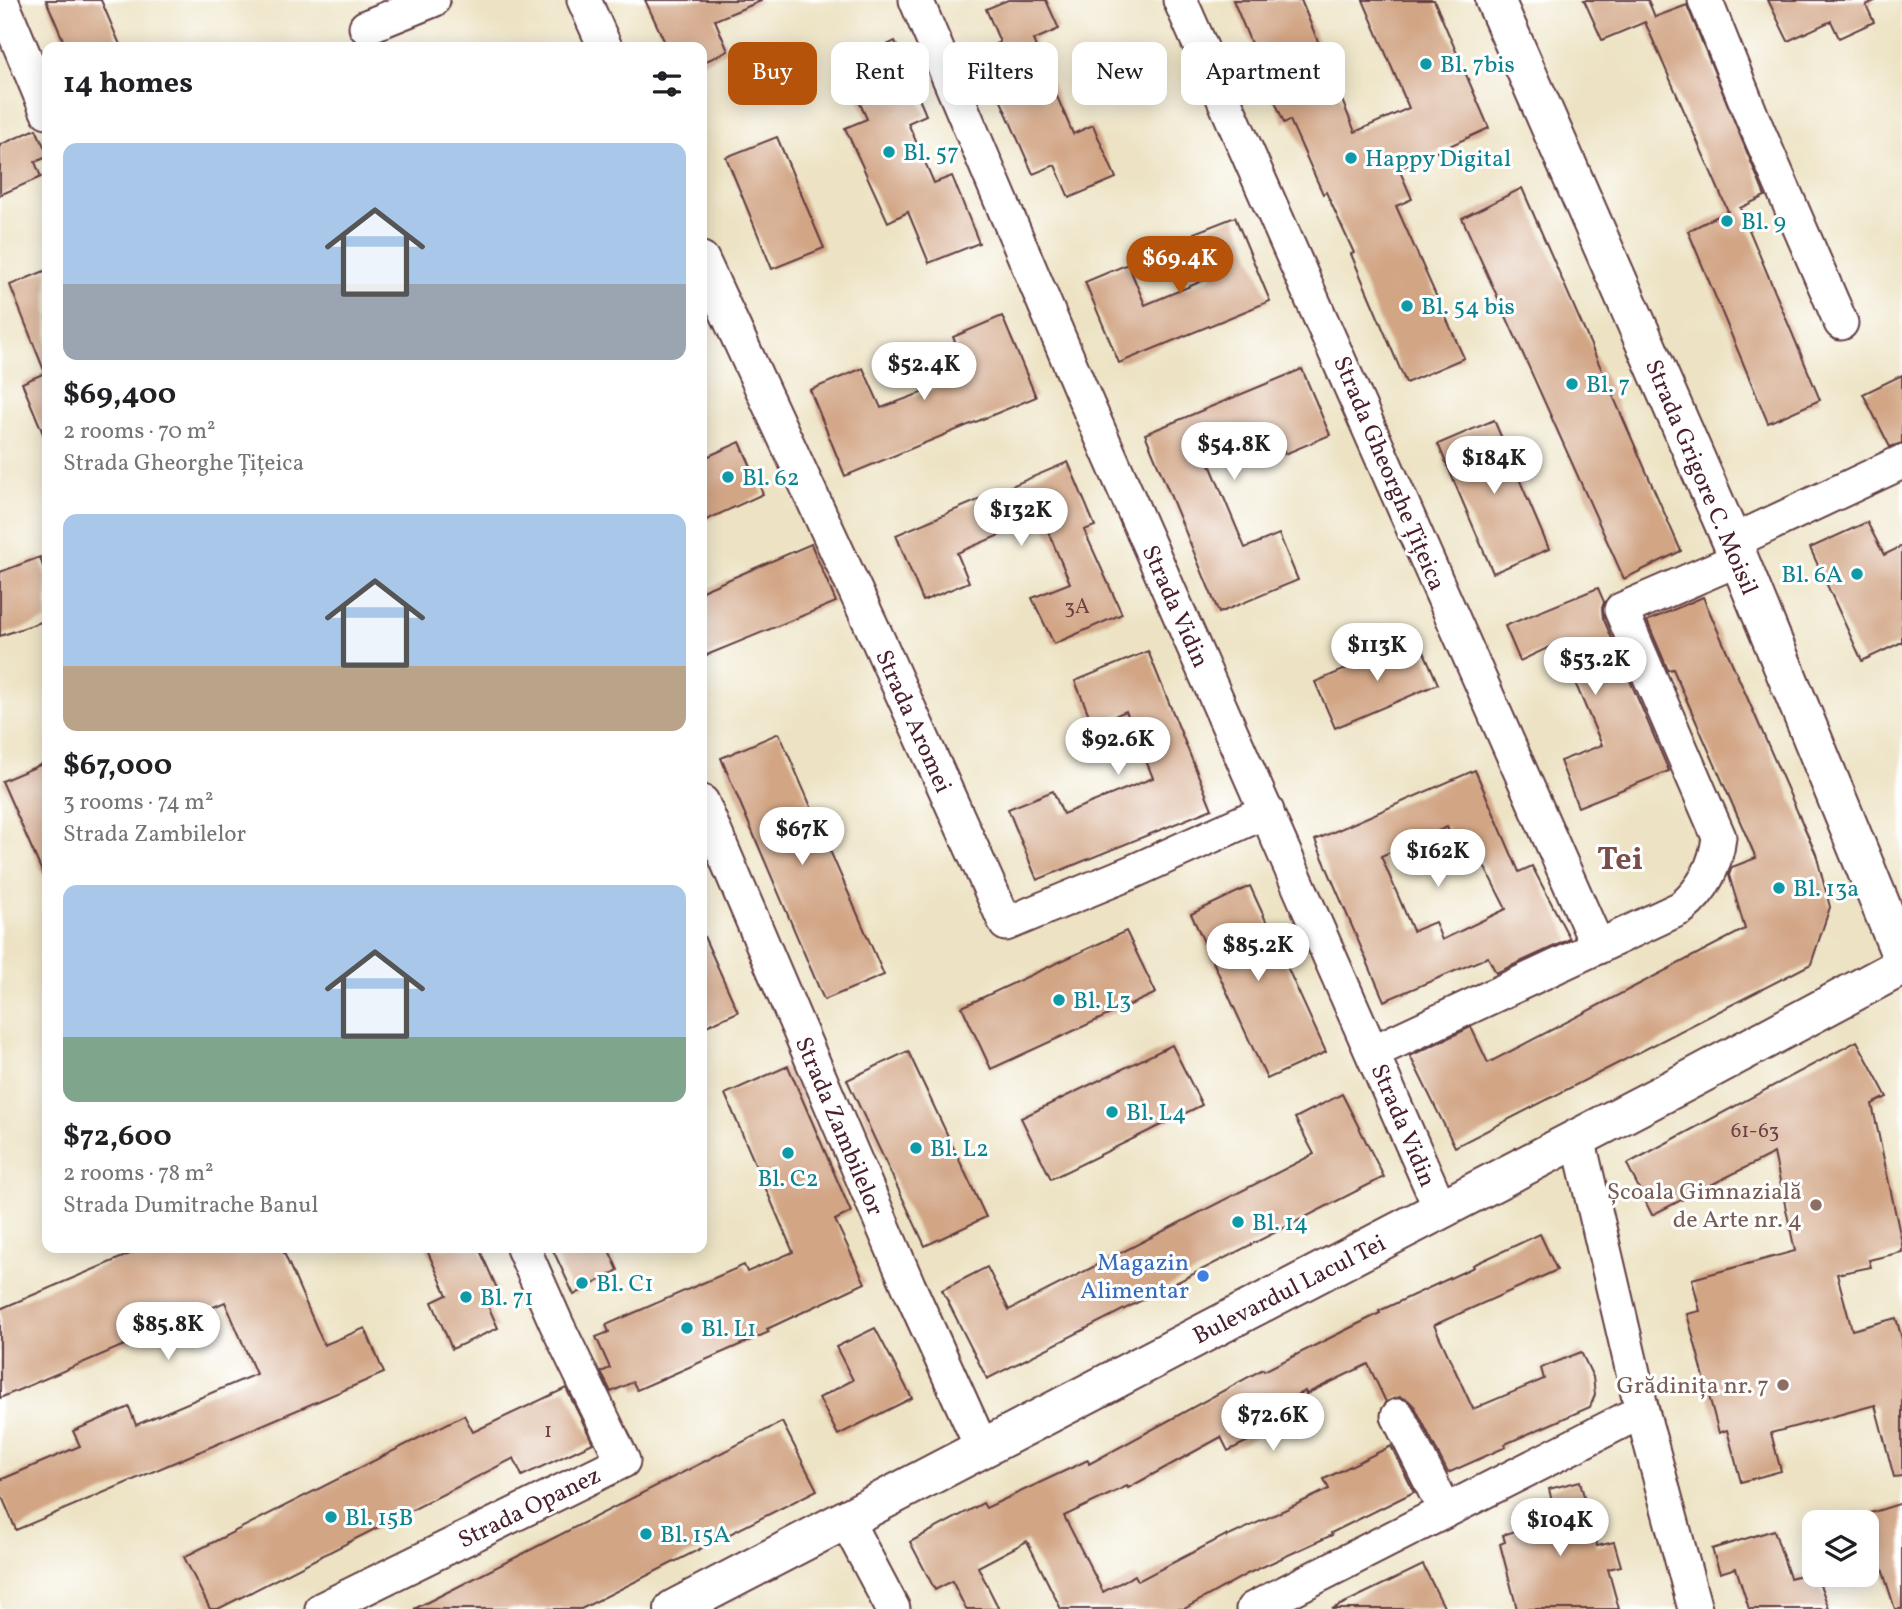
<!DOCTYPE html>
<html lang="en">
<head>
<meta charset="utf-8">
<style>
	:root { --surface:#fff; --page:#f6f6f6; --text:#202124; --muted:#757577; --accent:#b45309 }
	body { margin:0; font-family:Vollkorn,serif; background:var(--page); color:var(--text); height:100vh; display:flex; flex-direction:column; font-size:26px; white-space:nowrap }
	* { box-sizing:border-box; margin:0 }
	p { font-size:23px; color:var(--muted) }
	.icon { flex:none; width:38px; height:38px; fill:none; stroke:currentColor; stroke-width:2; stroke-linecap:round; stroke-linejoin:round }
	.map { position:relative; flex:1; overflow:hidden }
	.panel { position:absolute; left:42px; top:42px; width:665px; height:1211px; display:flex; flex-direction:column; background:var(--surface); border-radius:14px; box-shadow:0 4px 18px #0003 }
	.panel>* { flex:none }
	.top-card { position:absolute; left:728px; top:42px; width:665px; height:63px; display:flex; gap:14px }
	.buttons { position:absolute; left:1802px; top:1510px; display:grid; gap:14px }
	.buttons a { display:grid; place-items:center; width:77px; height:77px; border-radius:14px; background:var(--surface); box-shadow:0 4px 18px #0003; font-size:35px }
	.price { position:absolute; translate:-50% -60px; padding:0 16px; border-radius:24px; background:#fff; color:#222; font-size:23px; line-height:46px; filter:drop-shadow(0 2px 4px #0008) }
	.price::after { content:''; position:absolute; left:50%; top:42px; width:21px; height:16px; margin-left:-10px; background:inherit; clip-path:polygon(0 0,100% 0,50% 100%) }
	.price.current { background:var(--accent); color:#fff }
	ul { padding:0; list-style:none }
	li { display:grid; align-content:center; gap:14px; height:371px; padding:0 21px }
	li span { display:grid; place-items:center; height:217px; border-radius:14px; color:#555 }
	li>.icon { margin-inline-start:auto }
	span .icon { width:126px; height:126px; fill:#fffc; stroke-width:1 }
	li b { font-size:30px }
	h2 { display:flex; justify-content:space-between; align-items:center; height:84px; padding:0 21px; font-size:30px }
	.pill { padding:0 24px; border-radius:14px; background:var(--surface); box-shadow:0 4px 18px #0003; font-size:24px; line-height:63px }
	.pill.current { background:var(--accent); color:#fff }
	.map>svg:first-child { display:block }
	.building { fill:#d2a585; fill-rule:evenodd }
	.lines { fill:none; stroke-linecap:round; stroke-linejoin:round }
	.minor-casing { stroke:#623c42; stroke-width:37 }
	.tertiary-casing { stroke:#623c42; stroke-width:42 }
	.secondary-casing { stroke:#623c42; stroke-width:42 }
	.minor { stroke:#fff; stroke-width:33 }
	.tertiary { stroke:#fff; stroke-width:38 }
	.secondary { stroke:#fff; stroke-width:38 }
	.culture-dot { fill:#0f9aa8; stroke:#fff; stroke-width:2.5 }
	.education-dot { fill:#8d6e63; stroke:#fff; stroke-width:2.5 }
	.shop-dot { fill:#3f7fe0; stroke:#fff; stroke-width:2.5 }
	.labels { text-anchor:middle; stroke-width:6; stroke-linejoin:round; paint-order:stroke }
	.number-label { font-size:21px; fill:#6c4042 }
	.culture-label { font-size:24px; fill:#0d838f; stroke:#fff; text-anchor:start }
	.street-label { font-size:24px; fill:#4a1f2b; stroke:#fff }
	.education-label { font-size:24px; fill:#785e54; stroke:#fff; text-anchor:end }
	.shop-label { font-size:24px; fill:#366cbe; stroke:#fff; text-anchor:end }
	.district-label { font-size:32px; font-weight:bold; fill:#7a4e4a; stroke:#fff }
</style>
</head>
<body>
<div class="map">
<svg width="1902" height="1609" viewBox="0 0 1902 1609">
	<rect width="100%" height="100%" fill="#fff"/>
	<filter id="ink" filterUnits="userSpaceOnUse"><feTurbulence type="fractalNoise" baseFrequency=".0143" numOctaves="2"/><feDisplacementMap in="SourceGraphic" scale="14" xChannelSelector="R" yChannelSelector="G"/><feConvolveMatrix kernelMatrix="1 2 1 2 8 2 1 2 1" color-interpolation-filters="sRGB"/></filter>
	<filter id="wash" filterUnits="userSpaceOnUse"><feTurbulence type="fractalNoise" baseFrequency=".00686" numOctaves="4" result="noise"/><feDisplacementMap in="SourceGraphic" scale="28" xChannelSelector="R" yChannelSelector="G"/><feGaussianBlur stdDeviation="1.57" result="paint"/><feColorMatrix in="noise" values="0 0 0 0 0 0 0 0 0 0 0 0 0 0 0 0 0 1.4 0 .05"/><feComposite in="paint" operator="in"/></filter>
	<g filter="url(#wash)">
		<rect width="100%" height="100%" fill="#ede3c4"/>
		<g id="blocks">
			<!-- building -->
			<g class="building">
				<path d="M46,0H101L121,47H66Z"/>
				<path d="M645,0H761V1L715,20L728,51L702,63V47H667Z"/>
				<path d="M1008,0H1046L1059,29L1033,40L1073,134L1093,125L1116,178L1069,198L1055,165L1033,174L979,51L1000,42L986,9Z"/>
				<path d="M1233,0H1301L1355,132L1409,108L1363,0H1434L1489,128L1399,169L1412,199L1396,206L1464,358L1406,383L1351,254L1354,253L1326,192L1323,194L1290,120L1284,123Z"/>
				<path d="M1584,0H1648L1655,17L1687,5L1765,196L1740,208L1820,400L1768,423L1688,231L1728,211L1645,22L1602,40Z"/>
				<path d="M1768,0H1877L1866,5L1874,22L1839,38L1831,21L1788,41Z"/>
				<path d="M895,41L926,115L908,123L934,183L952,176L979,243L929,263L908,212L888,222L845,128L867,119L843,66Z"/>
				<path d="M36,129L47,153V157L35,162L41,177L0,195V145Z"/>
				<path d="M777,137L824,248L772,269L726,157Z"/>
				<path d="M1522,188L1681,551L1624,579L1462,218Z"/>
				<path d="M1235,217L1270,301L1119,363L1085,282L1128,264L1145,305L1212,277L1194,233Z"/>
				<path d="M47,270V443L22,383L45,373L10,285Z"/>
				<path d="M1002,316L1036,397L845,476L810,390L863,368L881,408L969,375L953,337Z"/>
				<path d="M1302,369L1330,435L1285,454L1277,434L1209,462L1245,548L1279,534L1298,580L1219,613L1145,434Z"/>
				<path d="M1902,375V443L1890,447L1863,394Z"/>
				<path d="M1494,420L1549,549L1493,573L1438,444Z"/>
				<path d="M740,442L763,494L702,522V459Z"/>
				<path d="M1068,462L1095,526L1084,530L1122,614L1054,644L1032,598L1070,583L1042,517L957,553L969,582L923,601L896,535Z"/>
				<path d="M1867,522L1884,555L1902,546V642L1862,661L1810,548Z"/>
				<path d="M811,544L836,602L702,657V591Z"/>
				<path d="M40,557L47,579V620L0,636V572Z"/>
				<path d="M1598,588L1604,602L1602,608L1603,618L1669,771L1578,807L1560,761L1602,745L1558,643L1520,661L1505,626Z"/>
				<path d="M1703,597L1816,854L1830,907L1811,964L1455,1147L1410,1056L1471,1027L1488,1063L1745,929L1729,875L1732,867L1756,858L1673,669L1668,670L1647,621Z"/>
				<path d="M1418,638L1438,684L1335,728L1315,682Z"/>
				<path d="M1148,651L1212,809L1037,880L1008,809L1053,791L1063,814L1153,778L1126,711L1093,725L1075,681Z"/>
				<path d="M779,733L884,975L824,1000L721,758Z"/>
				<path d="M47,762V883L2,781Z"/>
				<path d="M1475,770L1519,872L1532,866L1570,939L1496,973L1488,957L1384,1001L1315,840ZM1447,827L1460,857L1476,850L1506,909L1442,940L1435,922L1413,931L1381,856Z"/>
				<path d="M1250,886L1326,1052L1267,1079L1191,914Z"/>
				<path d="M1126,931L1156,993L991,1069L962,1007Z"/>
				<path d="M702,932L738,1012L702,1028Z"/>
				<path d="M1857,1041L1887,1097L1872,1104L1902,1243V1252L1869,1260L1871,1267L1837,1274L1852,1330L1896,1318L1902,1339V1476L1894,1477L1875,1405L1771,1433L1781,1471L1741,1482L1727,1430L1719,1433L1687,1314L1700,1311L1692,1279L1795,1251L1774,1153L1652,1215L1627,1164Z"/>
				<path d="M1172,1045L1202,1105L1051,1179L1021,1118Z"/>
				<path d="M908,1051L986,1217L925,1246L847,1080Z"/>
				<path d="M788,1066L851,1212L835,1220L865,1283L767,1329L769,1332L637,1390L633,1382L611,1392L601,1372L610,1368L596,1337L609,1332L606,1325L744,1265L747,1272L793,1252L725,1094Z"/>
				<path d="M1342,1094L1384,1177L987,1379L942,1290L987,1267L1009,1310L1314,1154L1295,1118Z"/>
				<path d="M1540,1234L1557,1270L1434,1325L1473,1409L1544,1379L1541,1368L1581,1352L1593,1377L1595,1395L1590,1407L1505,1444L1506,1447L1448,1473L1415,1407L1408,1400L1400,1397L1386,1402L1368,1364L1306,1394L1305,1391L1247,1419L1256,1437L1228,1451L1221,1437L1128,1488L1127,1486L1064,1516L1103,1592L1135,1575L1138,1581L1226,1535L1227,1537L1329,1489L1324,1479L1391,1446L1414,1492L1331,1533L1332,1535L1247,1574L1184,1609H1061L1027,1541L978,1567L999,1609H966L952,1581L935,1590L910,1542L983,1503L986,1508L1088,1460L1089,1464L1263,1369L1264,1371L1380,1313L1379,1311L1474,1267L1473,1265Z"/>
				<path d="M144,1248H282L324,1345L365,1328L384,1373L16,1530L0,1492V1480L80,1446L73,1431L129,1407L136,1425L256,1374L225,1302L0,1398V1309Z"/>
				<path d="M426,1248H479L499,1293L485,1299L498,1328L452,1349L432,1302L447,1295Z"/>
				<path d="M552,1248H608L618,1270L574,1295Z"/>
				<path d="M875,1328L912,1398L838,1435L819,1398L853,1380L836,1347Z"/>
				<path d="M566,1388L593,1443L522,1476L514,1458L218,1609H210L184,1557L464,1415L473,1432Z"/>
				<path d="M782,1422L817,1490L581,1609H414Z"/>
				<path d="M1580,1481L1597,1546L1614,1542L1621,1566L1608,1569L1619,1609H1517L1500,1544L1505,1542L1503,1535L1515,1531L1512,1521L1554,1510L1549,1489Z"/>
				<path d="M1902,1503V1609H1895L1874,1544L1870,1545L1867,1522H1863L1861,1516Z"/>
				<path d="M1774,1530L1790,1578L1815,1571L1829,1609H1749L1736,1568L1720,1573L1712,1549Z"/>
				<path d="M1423,1565L1445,1609H1332Z"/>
			</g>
		</g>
	</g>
	<g filter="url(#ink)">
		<use href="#blocks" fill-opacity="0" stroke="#623c42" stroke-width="2"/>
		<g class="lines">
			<defs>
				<g id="minor">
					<path d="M1,0L47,111"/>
					<path d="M584,0L605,47"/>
					<path d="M916,0L1084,397L1441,1210"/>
					<path d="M1180,0C1322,315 1457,632 1598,947"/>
					<path d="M1705,0L1752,117L1841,323"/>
					<path d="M366,27L433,0"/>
					<path d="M702,259L879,642L1006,924L1132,872L1267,811"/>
					<path d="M1732,542L1902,462"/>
					<path d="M702,802L909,1287L982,1448"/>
					<path d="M1373,1052L1681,908C1703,891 1716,865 1719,837L1621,610L1739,559"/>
					<path d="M1578,1138L1642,1411L1695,1609"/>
					<path d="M1398,1416L1445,1511"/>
					<path d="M846,1520L893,1609"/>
					<path d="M322,1609L623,1461L557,1325L523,1248"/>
					<path d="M1253,1609L1642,1411"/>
				</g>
				<path id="tertiary" d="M1495,0L1732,542L1902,957"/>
				<path id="secondary" d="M674,1609L1680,1085L1902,966"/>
			</defs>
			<!-- minor casing -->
			<use href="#minor" class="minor-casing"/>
			<!-- tertiary casing -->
			<use href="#tertiary" class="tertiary-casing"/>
			<!-- secondary casing -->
			<use href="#secondary" class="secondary-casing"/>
			<!-- minor -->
			<use href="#minor" class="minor"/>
			<!-- tertiary -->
			<use href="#tertiary" class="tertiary"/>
			<!-- secondary -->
			<use href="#secondary" class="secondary"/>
		</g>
	</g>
	<!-- markers -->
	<g class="culture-dot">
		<circle cx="1426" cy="64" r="7"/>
		<circle cx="889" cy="152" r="7"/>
		<circle cx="1351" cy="158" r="7"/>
		<circle cx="1727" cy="221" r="7"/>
		<circle cx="1407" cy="306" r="7"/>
		<circle cx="1572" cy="384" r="7"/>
		<circle cx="728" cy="477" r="7"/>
		<circle cx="1857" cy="574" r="7"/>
		<circle cx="1779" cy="888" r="7"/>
		<circle cx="1059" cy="1000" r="7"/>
		<circle cx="1112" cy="1112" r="7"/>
		<circle cx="916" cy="1148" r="7"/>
		<circle cx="788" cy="1153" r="7"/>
		<circle cx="1238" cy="1222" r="7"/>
		<circle cx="582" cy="1283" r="7"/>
		<circle cx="466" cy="1297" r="7"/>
		<circle cx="687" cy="1328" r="7"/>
		<circle cx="331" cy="1517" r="7"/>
		<circle cx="646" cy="1534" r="7"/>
	</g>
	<g class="education-dot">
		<circle cx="1816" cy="1205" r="7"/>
		<circle cx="1783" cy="1385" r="7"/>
	</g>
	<circle class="shop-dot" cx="1203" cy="1276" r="7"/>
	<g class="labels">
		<!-- number labels -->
		<g class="number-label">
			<text x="1077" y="613">3A</text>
			<text x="1755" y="1137">61-63</text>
			<text x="548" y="1437">1</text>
		</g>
		<!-- culture labels -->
		<g class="culture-label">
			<text x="1440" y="72">Bl. 7bis</text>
			<text x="903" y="160">Bl. 57</text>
			<text x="1365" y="166">Happy Digital</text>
			<text x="1741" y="229">Bl. 9</text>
			<text x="1421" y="314">Bl. 54 bis</text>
			<text x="1586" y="392">Bl. 7</text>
			<text x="742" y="485">Bl. 62</text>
			<text x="1843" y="582" text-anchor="end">Bl. 6A</text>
			<text x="1793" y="896">Bl. 13a</text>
			<text x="1073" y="1008">Bl. L3</text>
			<text x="1126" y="1120">Bl. L4</text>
			<text x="930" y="1156">Bl. L2</text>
			<text x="788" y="1186" text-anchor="middle">Bl. C2</text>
			<text x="1252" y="1230">Bl. 14</text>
			<text x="596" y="1291">Bl. C1</text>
			<text x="480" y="1305">Bl. 71</text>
			<text x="701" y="1336">Bl. L1</text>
			<text x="345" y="1525">Bl. 15B</text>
			<text x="660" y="1542">Bl. 15A</text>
		</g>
		<!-- street labels -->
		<g class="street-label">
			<text transform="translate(1390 473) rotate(67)" y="8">Strada Gheorghe Țițeica</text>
			<text transform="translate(1702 477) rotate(67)" y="8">Strada Grigore C. Moisil</text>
			<text transform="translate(1176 606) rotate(66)" y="8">Strada Vidin</text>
			<text transform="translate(914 721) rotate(66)" y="8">Strada Aromei</text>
			<text transform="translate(1404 1125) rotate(67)" y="8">Strada Vidin</text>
			<text transform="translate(840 1126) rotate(67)" y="8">Strada Zambilelor</text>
			<text transform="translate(1289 1289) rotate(-27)" y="8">Bulevardul Lacul Tei</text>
			<text transform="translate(529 1507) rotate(-26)" y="8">Strada Opanez</text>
		</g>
		<!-- education labels -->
		<g class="education-label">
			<text x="1802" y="1199">Școala Gimnazială<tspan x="1802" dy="28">de Arte nr. 4</tspan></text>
			<text x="1769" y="1393">Grădinița nr. 7</text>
		</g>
		<!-- shop labels -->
		<g class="shop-label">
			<text x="1189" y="1270">Magazin<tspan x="1189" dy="28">Alimentar</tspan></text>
		</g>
		<!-- district labels -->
		<g class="district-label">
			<text x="1620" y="869">Tei</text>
		</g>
	</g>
</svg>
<div class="buttons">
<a><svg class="icon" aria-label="layers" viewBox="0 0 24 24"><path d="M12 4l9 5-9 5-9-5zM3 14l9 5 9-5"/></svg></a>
</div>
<b class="price current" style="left:1180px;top:296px">$69.4K</b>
<b class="price" style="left:924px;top:402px">$52.4K</b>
<b class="price" style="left:1234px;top:482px">$54.8K</b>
<b class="price" style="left:1494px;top:496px">$184K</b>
<b class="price" style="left:1021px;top:548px">$132K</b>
<b class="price" style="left:1377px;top:683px">$113K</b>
<b class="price" style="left:1595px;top:697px">$53.2K</b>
<b class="price" style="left:1118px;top:777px">$92.6K</b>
<b class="price" style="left:802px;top:867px">$67K</b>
<b class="price" style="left:1438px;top:889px">$162K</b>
<b class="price" style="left:1258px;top:983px">$85.2K</b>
<b class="price" style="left:168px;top:1362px">$85.8K</b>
<b class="price" style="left:1273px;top:1453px">$72.6K</b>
<b class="price" style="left:1560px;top:1558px">$104K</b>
<div class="top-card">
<a class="pill current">Buy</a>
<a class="pill">Rent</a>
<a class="pill">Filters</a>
<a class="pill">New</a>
<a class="pill">Apartment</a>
</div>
<section class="panel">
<h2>14 homes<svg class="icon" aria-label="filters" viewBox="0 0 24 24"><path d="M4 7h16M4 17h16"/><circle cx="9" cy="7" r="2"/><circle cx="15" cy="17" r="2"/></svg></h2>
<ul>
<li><span style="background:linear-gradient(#a9c7e8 65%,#9aa5b1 0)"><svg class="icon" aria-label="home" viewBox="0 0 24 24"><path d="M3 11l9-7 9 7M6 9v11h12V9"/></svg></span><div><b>$69,400</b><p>2 rooms · 70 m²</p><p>Strada Gheorghe Țițeica</p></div></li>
<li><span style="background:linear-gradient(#a9c7e8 70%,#b9a48a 0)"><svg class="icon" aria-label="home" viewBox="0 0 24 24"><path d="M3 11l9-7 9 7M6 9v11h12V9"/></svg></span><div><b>$67,000</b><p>3 rooms · 74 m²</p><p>Strada Zambilelor</p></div></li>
<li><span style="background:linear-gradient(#a9c7e8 70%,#7fa58c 0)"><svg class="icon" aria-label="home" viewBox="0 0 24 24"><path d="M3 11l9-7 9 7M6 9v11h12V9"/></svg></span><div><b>$72,600</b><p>2 rooms · 78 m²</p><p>Strada Dumitrache Banul</p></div></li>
</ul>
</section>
</div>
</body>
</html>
